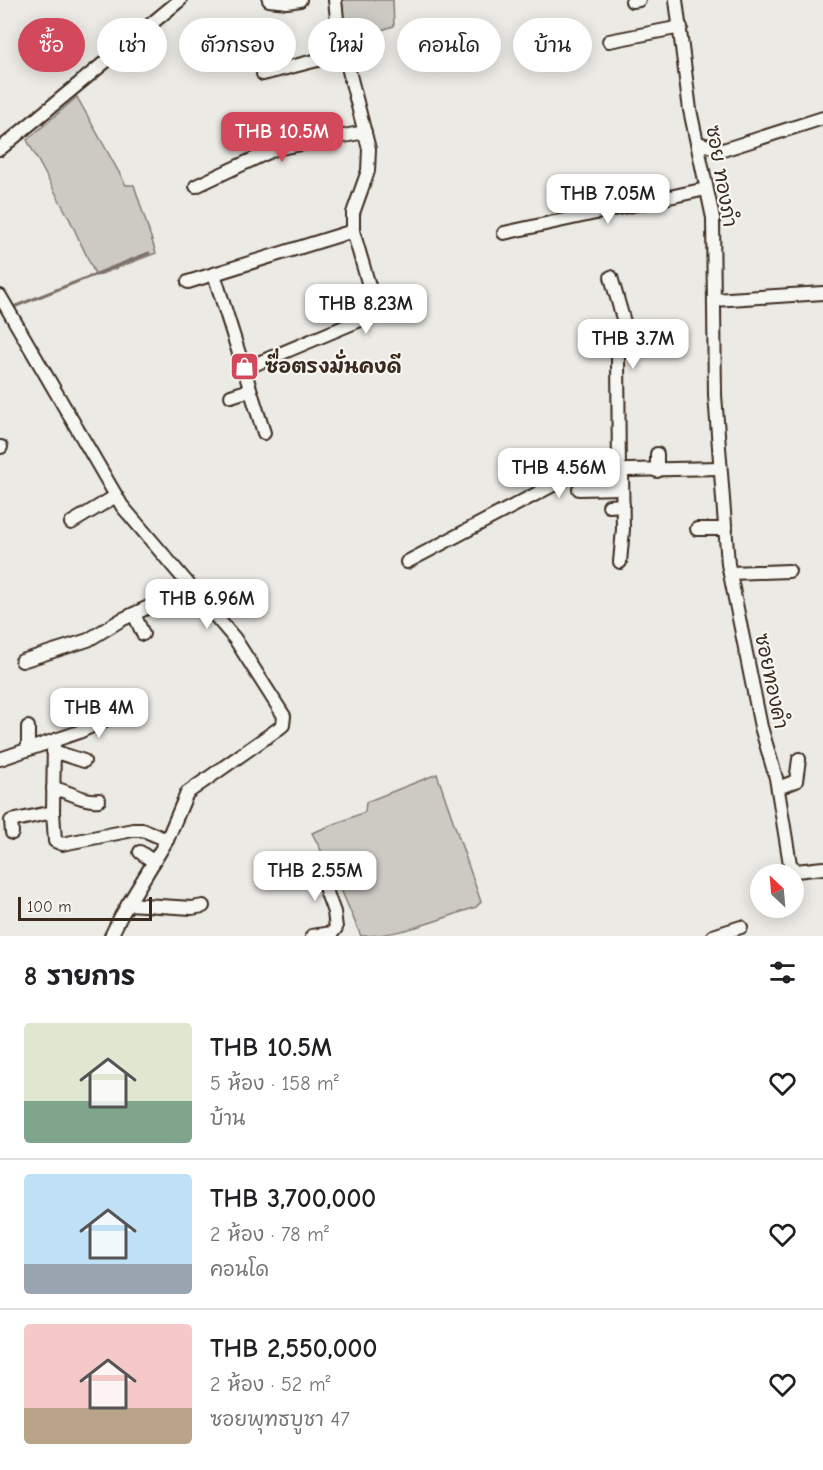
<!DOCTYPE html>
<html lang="th">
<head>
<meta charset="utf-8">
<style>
	:root { --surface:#fff; --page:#f2f2f2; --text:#202124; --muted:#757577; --line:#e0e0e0; --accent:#d1495b }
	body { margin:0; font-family:"Comic Neue","Playpen Sans Thai",sans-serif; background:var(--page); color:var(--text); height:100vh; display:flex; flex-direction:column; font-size:22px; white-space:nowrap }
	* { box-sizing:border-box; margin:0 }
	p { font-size:20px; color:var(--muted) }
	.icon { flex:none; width:33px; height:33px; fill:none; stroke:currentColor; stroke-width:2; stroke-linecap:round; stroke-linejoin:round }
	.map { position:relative; height:936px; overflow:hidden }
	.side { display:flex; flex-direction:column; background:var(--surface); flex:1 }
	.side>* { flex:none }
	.top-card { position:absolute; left:18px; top:18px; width:788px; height:54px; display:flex; gap:12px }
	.needle { width:39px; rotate:334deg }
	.buttons { position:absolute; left:750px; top:864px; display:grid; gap:12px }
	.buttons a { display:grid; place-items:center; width:54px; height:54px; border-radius:50%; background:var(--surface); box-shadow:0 3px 15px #0003; font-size:30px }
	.scale { position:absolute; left:18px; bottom:15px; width:134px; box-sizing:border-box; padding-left:6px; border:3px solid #3b2a1e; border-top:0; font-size:16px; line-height:21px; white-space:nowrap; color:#3b2a1e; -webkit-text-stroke:4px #f6f6f2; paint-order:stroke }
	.price { position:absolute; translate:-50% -51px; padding:0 14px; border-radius:12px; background:#fff; color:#222; font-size:20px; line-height:39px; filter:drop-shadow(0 2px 3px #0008) }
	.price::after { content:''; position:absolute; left:50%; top:36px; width:18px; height:14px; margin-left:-9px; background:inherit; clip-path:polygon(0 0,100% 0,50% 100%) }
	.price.on { background:var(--accent); color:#fff }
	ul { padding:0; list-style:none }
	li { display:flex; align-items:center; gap:18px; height:150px; padding:0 24px }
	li+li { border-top:2px solid var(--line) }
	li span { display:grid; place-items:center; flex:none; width:168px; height:120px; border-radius:6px; color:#555 }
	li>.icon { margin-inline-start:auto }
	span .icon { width:72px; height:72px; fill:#fffc; stroke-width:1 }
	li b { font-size:26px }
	h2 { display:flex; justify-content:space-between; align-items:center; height:72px; padding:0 24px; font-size:26px }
	.chip { padding:0 21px; border-radius:27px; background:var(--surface); box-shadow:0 3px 15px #0003; font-size:21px; line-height:54px }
	.chip.on { background:var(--accent); color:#fff }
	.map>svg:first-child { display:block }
	.green { fill:#cdcac4; stroke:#847a71; stroke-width:1.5 }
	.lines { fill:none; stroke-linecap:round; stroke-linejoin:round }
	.stream { stroke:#7c7167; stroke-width:3 }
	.minor-casing { stroke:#3b2a1e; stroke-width:16 }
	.minor { stroke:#f6f6f2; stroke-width:12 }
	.labels { text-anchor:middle; stroke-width:4.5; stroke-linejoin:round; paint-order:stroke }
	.street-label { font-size:20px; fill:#3b2a1e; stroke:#f6f6f2 }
	.poi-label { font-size:20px; font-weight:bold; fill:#3b2a1e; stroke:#f6f6f2; text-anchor:start }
</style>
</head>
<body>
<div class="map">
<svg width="823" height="936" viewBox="0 0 823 936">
	<rect width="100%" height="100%" fill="#ebeae5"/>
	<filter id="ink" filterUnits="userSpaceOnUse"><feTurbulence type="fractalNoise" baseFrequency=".0167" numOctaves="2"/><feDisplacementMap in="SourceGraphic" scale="12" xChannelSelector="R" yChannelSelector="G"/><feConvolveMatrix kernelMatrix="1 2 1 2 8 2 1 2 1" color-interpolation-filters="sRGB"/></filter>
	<g filter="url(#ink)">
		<!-- green -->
		<g class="green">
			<path d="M341,0H393L394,26L372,33L352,48L345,36Z"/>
			<path d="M77,97L126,185H134L156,253L96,276L69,218L27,140Z"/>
			<path d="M437,774L481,902L476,907C439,919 401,936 361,936L340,887L312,833L365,812L366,802Z"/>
		</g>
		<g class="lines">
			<!-- stream -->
			<path class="stream" d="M11,308L149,253"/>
			<defs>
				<g id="minor">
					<path d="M269,0L287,2L300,0"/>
					<path d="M676,0L690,110L713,218L715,395L728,564L761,727L776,778L790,864L796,871L823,868"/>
					<path d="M632,1L639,0"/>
					<path d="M609,41L681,27"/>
					<path d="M263,74L345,53"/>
					<path d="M698,143L723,150L823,118"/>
					<path d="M0,149L180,0"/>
					<path d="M196,186L275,149L365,132"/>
					<path d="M575,193L583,214"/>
					<path d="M504,233L706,189"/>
					<path d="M214,274L264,433"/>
					<path d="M611,277L624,322L625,335L618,357L619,472"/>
					<path d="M188,282L353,231"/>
					<path d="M0,296L122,506L235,639L284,716L283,725L278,729L187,793L167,840L121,916L111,936"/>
					<path d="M714,300L823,293"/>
					<path d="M622,342L641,347L656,342"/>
					<path d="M244,369L377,313L353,231V213L368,171L369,149L338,28L335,0"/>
					<path d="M231,396L250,390"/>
					<path d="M0,447H1"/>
					<path d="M657,471V454"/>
					<path d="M579,489L622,488"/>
					<path d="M609,506L623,505"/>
					<path d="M71,523L116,496"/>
					<path d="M697,529H726"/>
					<path d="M407,562L576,473L583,471L719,468"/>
					<path d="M620,562L623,529L622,472"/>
					<path d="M730,573L789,571"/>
					<path d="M134,614L143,634"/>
					<path d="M22,661L88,640L121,620L191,587"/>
					<path d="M54,741L53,812L55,841L62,844L133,830H143L167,840"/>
					<path d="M28,749V727"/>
					<path d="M53,751L84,761"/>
					<path d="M0,759L79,732L107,719"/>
					<path d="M53,788C69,791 83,802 99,800"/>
					<path d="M778,788L796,781L799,759"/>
					<path d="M12,833L11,821L53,812"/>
					<path d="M140,852L154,862"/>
					<path d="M128,904L192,908L203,906"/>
					<path d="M312,936L332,933L336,928L334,912L320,874"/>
					<path d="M713,936L741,927"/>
				</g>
			</defs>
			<!-- minor casing -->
			<use href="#minor" class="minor-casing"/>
			<!-- minor -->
			<use href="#minor" class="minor"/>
		</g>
	</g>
	<!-- icons -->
	<defs>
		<symbol id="shop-square" viewBox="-11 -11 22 22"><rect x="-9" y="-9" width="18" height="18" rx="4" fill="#d1495b" stroke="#f6f6f2"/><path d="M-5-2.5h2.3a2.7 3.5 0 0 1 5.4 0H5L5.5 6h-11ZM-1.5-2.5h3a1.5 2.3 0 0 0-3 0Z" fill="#fff"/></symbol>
	</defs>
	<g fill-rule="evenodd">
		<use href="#shop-square" x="228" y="350" width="33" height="33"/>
	</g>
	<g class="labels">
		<!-- street labels -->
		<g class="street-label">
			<text transform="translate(722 176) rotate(80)" y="7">ซอย ทองภํา</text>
			<text transform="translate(772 681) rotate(78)" y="7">ซอยทองคำ</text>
		</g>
		<!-- poi labels -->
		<g class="poi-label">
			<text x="265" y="373">ซื่อตรงมั่นคงดี</text>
		</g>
	</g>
</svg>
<div class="buttons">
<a><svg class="needle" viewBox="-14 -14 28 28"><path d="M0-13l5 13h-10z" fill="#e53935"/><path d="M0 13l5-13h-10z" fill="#757577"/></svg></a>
</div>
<div class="scale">100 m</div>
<b class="price on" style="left:282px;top:163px">THB 10.5M</b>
<b class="price" style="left:608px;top:225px">THB 7.05M</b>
<b class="price" style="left:366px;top:335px">THB 8.23M</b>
<b class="price" style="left:633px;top:370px">THB 3.7M</b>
<b class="price" style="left:559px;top:499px">THB 4.56M</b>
<b class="price" style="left:207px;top:630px">THB 6.96M</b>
<b class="price" style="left:99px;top:739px">THB 4M</b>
<b class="price" style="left:315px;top:902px">THB 2.55M</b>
<div class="top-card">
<a class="chip on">ซื้อ</a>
<a class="chip">เช่า</a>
<a class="chip">ตัวกรอง</a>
<a class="chip">ใหม่</a>
<a class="chip">คอนโด</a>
<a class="chip">บ้าน</a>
</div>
</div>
<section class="side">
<h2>8 รายการ<svg class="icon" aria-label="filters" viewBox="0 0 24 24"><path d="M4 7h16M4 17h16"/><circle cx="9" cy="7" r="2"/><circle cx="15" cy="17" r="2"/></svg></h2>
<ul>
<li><span style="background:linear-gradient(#dfe7d0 65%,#7fa58c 0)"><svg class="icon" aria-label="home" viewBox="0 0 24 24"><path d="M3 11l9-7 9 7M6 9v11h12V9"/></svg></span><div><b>THB 10.5M</b><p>5 ห้อง · 158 m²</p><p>บ้าน</p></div><svg class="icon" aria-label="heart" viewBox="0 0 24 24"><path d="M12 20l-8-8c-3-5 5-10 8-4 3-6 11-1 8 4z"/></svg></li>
<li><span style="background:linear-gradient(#bfe0f5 75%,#9aa5b1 0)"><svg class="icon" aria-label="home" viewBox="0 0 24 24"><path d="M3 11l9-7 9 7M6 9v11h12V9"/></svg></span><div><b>THB 3,700,000</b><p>2 ห้อง · 78 m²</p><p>คอนโด</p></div><svg class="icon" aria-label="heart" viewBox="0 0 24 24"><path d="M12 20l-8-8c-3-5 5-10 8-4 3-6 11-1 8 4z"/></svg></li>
<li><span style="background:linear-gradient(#f6c9c9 70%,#b9a48a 0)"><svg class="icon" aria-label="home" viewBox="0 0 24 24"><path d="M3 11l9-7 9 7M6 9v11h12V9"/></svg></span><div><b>THB 2,550,000</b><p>2 ห้อง · 52 m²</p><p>ซอยพุทธบูชา 47</p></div><svg class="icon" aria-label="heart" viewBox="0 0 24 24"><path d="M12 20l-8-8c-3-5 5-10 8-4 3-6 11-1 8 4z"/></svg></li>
</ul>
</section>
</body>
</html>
